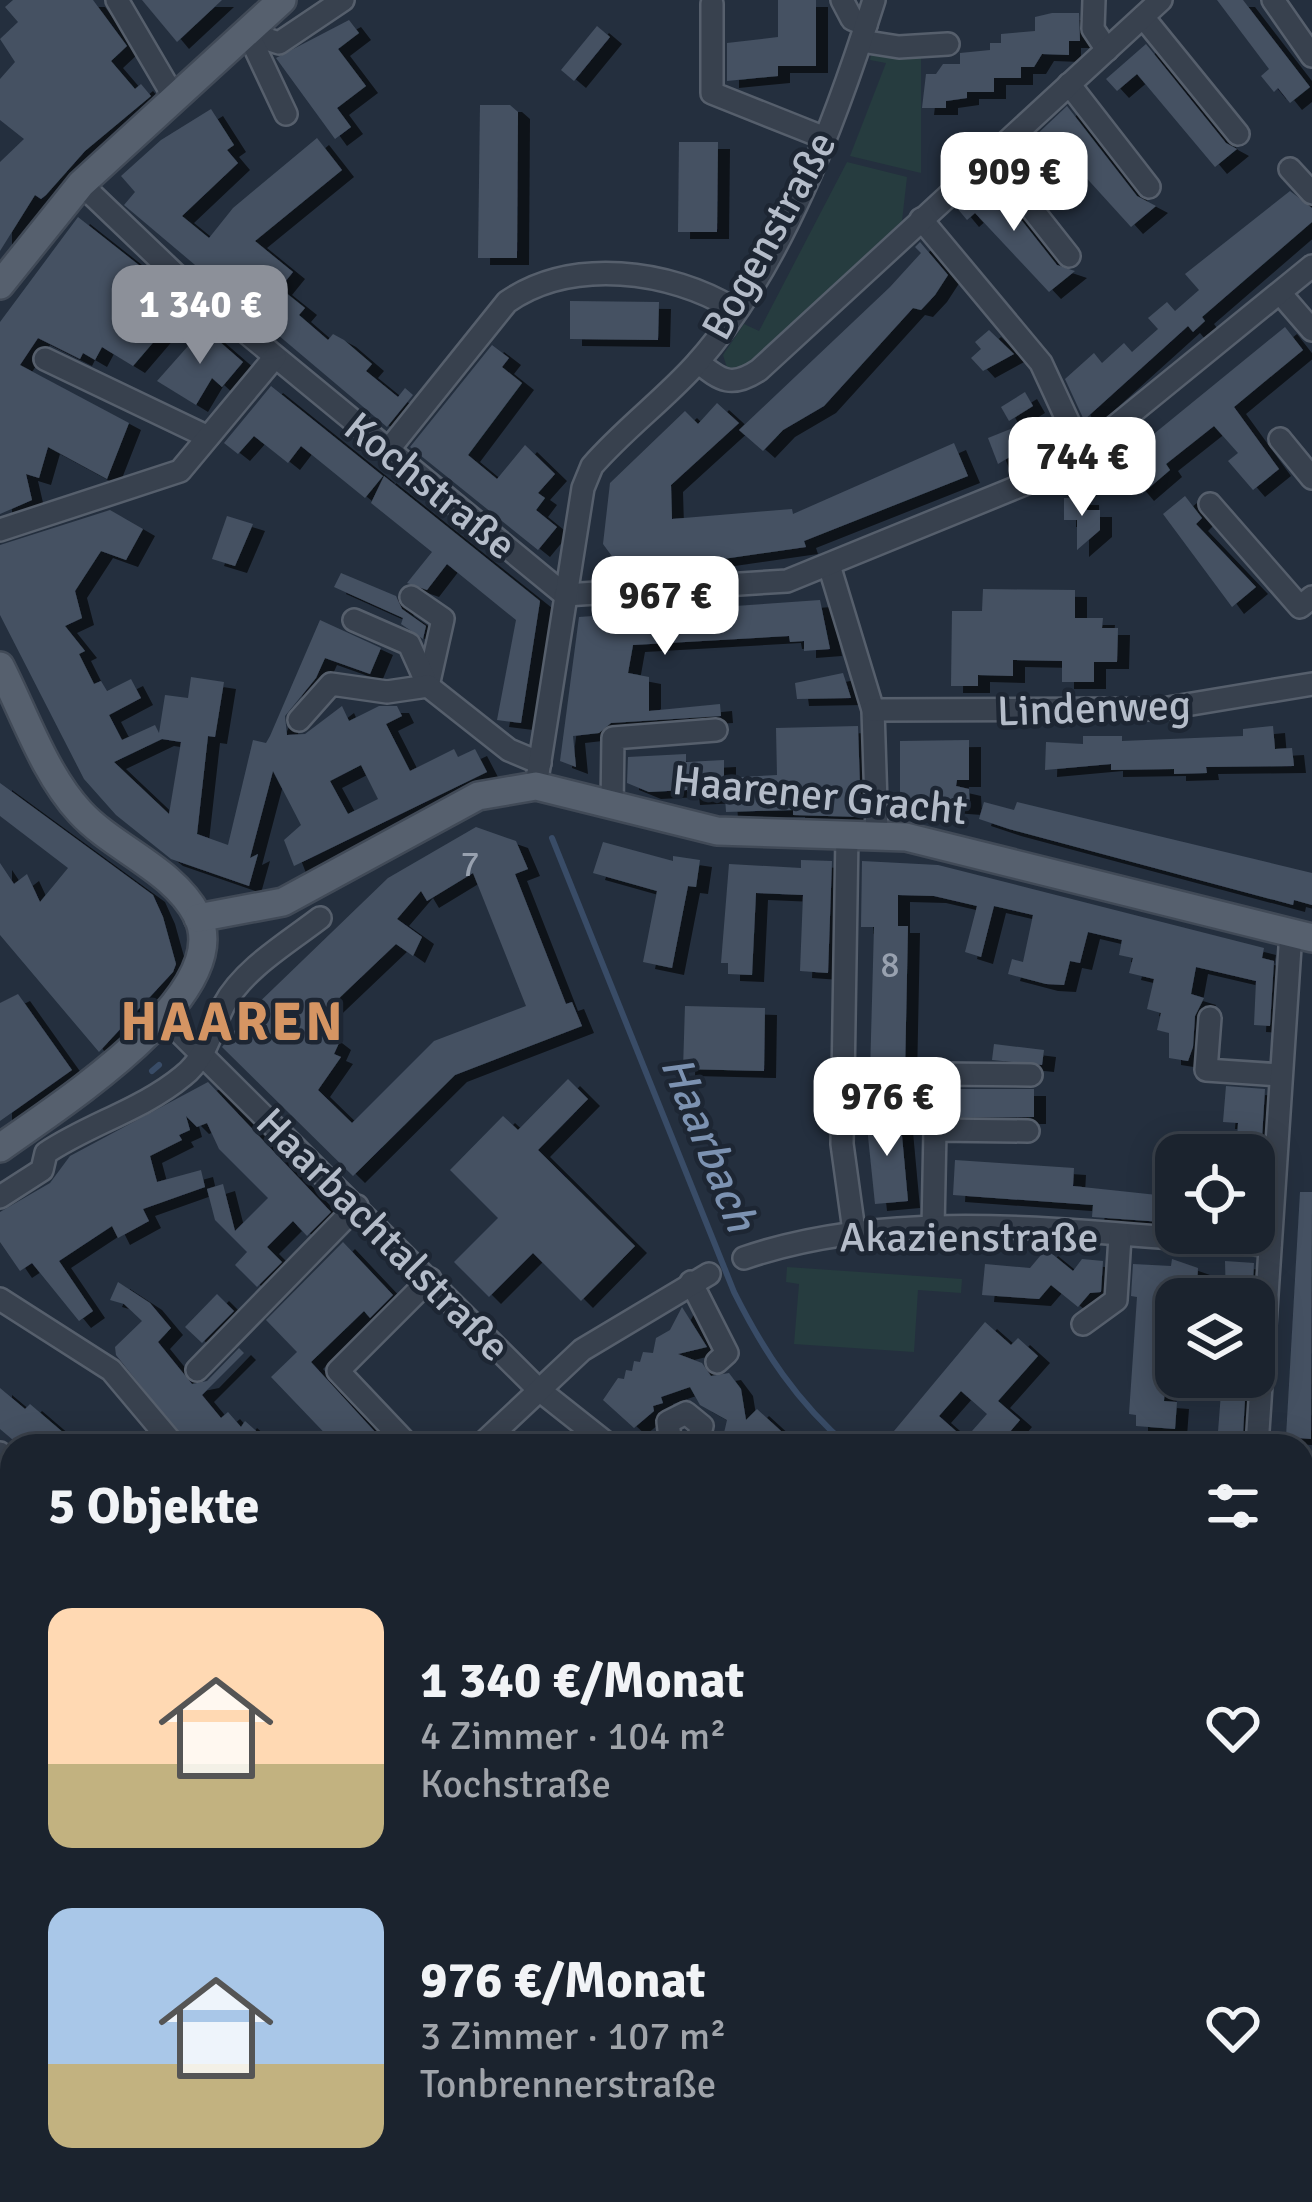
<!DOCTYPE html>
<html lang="de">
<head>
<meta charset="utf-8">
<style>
	:root { --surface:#1b232e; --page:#282f3a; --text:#f1f3f6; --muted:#a0a4aa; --line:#39404a; --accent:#8c9099 }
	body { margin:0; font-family:Signika,sans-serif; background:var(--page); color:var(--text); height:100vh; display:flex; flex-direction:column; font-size:45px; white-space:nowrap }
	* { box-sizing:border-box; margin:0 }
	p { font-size:39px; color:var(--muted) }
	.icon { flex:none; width:66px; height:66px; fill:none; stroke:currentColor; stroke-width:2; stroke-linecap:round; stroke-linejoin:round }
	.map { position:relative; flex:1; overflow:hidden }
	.panel { position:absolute; left:0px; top:1434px; width:1314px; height:768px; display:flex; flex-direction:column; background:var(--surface); border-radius:36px 36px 0 0; box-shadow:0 6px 30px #0003,0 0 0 3px var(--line) }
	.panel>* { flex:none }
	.tools { position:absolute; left:1155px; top:1134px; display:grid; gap:24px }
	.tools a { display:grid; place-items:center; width:120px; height:120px; border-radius:24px; background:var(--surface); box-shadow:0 6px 30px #0003,0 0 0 3px var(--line); font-size:60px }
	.price { position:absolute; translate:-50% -102px; padding:0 27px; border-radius:24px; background:#fff; color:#222; font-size:39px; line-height:78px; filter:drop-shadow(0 3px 6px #0008) }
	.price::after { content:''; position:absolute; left:50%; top:72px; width:36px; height:27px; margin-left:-18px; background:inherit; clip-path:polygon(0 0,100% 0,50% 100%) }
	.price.current { background:var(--accent); color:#fff }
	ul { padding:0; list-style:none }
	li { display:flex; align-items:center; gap:36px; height:300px; padding:0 48px }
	li span { display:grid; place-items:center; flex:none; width:336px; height:240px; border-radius:24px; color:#555 }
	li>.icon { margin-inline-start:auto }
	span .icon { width:144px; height:144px; fill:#fffc; stroke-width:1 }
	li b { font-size:51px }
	h2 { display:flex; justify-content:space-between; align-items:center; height:144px; padding:0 48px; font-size:51px }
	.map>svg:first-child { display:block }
	.green { fill:#263c3f }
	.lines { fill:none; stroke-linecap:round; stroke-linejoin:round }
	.stream { stroke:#394c67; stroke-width:6 }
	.building { fill:#455162; fill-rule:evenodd; filter:url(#shadow) }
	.minor-casing { stroke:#565f6c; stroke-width:26 }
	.major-casing { stroke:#414a57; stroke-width:32 }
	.minor { stroke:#38414e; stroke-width:21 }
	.major { stroke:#56606e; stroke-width:27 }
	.labels { text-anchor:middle; stroke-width:9; stroke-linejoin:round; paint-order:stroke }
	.number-label { font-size:36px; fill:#98a1af }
	.street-label { font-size:42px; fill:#b4bcc9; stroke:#1d2633 }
	.water-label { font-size:45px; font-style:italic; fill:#7c92b1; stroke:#1d2633 }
	.district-label { font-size:54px; font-weight:bold; letter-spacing:3px; fill:#d59563; stroke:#1d2633 }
</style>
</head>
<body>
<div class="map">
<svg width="1312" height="2202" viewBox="0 0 1312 2202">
	<defs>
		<filter id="shadow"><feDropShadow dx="12" dy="7" stdDeviation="0" flood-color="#0009"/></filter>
	</defs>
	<rect width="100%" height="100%" fill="#242f3e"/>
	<!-- green -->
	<g class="green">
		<path d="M871,55L921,57V173L850,156L886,63L870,60Z"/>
		<path d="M847,162L907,177L902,221L740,372L728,371L723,355L744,324L759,331Z"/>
		<path d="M787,1267L962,1279L961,1293L918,1290L914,1352L794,1344L799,1284L786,1282Z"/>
		<path d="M1302,1889L1312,1895V2081L1302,2074Z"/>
	</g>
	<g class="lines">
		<!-- stream -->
		<g class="stream">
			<path d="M552,838L734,1292C764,1352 797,1402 848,1446"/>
			<path d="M152,1071L159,1065"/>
			<path d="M1302,1912L1312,1915"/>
		</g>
	</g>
	<!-- building -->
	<g class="building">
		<path d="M13,0H93L127,46L111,61L135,89L141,84L151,96L85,151L46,195L41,199L35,195L0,251V162L24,139L0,120V79L15,62L0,39L18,22L5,7Z"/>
		<path d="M142,0H222L177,42Z"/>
		<path d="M778,0H816V66H778V76L727,81V43L778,37Z"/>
		<path d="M1217,0H1243L1310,87L1290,103L1278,88L1274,92L1261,76L1269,69Z"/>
		<path d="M1052,13H1079L1080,41H1069V55L1042,54L1034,67H1021V78H994V92H967V98L946,101V108H922L926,74H936L943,64H960V53L990,50V43H1001V34L1035,31V17Z"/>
		<path d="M349,20L359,33L338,49L366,86L337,108L351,127L335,139L276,58Z"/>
		<path d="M597,26L610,37L574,81L561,70Z"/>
		<path d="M1146,44L1226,143L1237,149L1215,167L1137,74L1117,91L1106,79Z"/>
		<path d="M480,105H510L518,112L517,258H478Z"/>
		<path d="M1067,106L1137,196L1156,206L1131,227L1071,161L1057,149L1046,158L1031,140Z"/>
		<path d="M211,109L234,145L227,150L238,163L182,216L209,238L233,208L317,138L342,170L255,241L293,272L280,288L305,308L299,315L328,340L333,334L344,340L372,364L366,371L398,397L405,388L413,395L387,427L124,205L135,192L121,176L161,140Z"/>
		<path d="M679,142H718L717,232H678Z"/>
		<path d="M989,179L1057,265L1075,271L1049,292L975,213L967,220L957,208Z"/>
		<path d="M1290,191L1312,208V222L1202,317L1205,321L1193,332L1188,326L1084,420L1065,379L1094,353L1102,363L1124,343L1132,352L1158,329L1148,318L1167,302L1175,311L1199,290L1185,274Z"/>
		<path d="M78,217L187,303L133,366L102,347L95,360L83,353L80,359L38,338L20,365L129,423L107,479L48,447L39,478L26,474L32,500L0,514V322Z"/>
		<path d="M920,242L948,275L935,295L921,310L913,308L824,406L783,430L763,451L739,430L890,287L921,253L915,247Z"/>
		<path d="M570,301L659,302L658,340L570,339Z"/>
		<path d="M1285,327L1303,350L1234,407L1279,469L1253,490L1228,461L1238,453L1214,426L1166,464L1170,470L1142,494L1117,464Z"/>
		<path d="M204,328L243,362L222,387L212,378L196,405L157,381Z"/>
		<path d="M989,330L1014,354L983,371L971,358L981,349L975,342Z"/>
		<path d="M492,345L509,358L502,367L522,383L468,455L497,479L525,445L555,474L538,493L545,498L536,510L557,527L538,550L410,447Z"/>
		<path d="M271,386L383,476L365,498L301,446L288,463L254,436L238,454L224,443Z"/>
		<path d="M1025,392L1033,406L1009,421L1001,407Z"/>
		<path d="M717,403L739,423L671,485L672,519L792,509L793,514L954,443L968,476L804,541L806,547L723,559H614L603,544L610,483L685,411L698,424Z"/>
		<path d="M1023,424L1031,444L998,464L988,438Z"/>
		<path d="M384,476L540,601L521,723L497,720L516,620L447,564L427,590L407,583L432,552L371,503Z"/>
		<path d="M1185,496L1202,518L1196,524L1256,587L1232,607L1163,514Z"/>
		<path d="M1064,498H1087V510H1100V530L1077,550V520H1064Z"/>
		<path d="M110,510L143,529L126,560L101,551L75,591L82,618L65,626L85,651L79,654L94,684L101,681L107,691L131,679L141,698L109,715L122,740L155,725L159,733L165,695L188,698L191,677L224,682L215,737L208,736L197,834L228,845L253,740L266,743L270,736L320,620L381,648L370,674L325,658L316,678L285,716L287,735L305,734L342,706L349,721L379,706H397L402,716L386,724L410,771L454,749L458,757L475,749L487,772L294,866L284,840L301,825L273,771L250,858L258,854L249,886L171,859L116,815L84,779L0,615V545ZM162,739L181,742L169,814L114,762ZM361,765L378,799L348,814L330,781Z"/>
		<path d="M227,516L253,524L235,566L212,559Z"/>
		<path d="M341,573L396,596L402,609L426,626L423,639L401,624L403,618L334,587Z"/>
		<path d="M983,589L1075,590V618H1103L1102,628H1118L1117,662H1094V682H1062V661L1013,660V676L978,675V686H951L952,611H982Z"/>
		<path d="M820,600L830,649L804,651V641L790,642L789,636L633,645L628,673L649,677V711L720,704L721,716L611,723L599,733L573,736L576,767L560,761L579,617Z"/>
		<path d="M843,673L851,698L797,699L795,683Z"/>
		<path d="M858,726L861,817L793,815V810L726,812L725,796L688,798L687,790L649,792L627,783L628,757L686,754V762L724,760V778L777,775L776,728Z"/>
		<path d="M1273,726L1275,749L1292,748L1294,766L1206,767L1207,773L1174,774V769L1111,770V764L1045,770L1046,742L1083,744V736H1122V741L1243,736V729Z"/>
		<path d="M969,740V780H957L956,786L969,789L970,808L900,803V741Z"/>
		<path d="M0,783L153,895L163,917L176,964L173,972L99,1052L0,935V863L14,884L27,874L40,902L68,868L0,816Z"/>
		<path d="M984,802L1014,810L1017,802L1312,873V905L1294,900L1293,905L1009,829L979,819Z"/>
		<path d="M476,827L516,841L528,869L515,874L566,1004L572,1002L582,1026L455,1075L353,1176L222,1047L247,1014L388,878ZM473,873L526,1006L434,1041L352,1123L318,1090L341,1057L334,1054L339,1043L313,1023L396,944L413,956L422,937L397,919L421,891L427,901Z"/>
		<path d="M603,842L673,861V856L700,860L696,887L688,886L672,968L643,962L657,891L593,873Z"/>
		<path d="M801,860L832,861L828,973L800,971L803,895L756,893L752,975L728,974V963H721L729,864L801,868Z"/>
		<path d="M862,861L938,865L1264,948L1262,958L1274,961L1270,1026L1254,1025L1256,981L1196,967L1191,994L1204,998L1195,1016L1193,1047L1188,1061L1169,1058V1033L1157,1030L1161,1013L1147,1009L1154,979L1129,973L1133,958L1119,955L1122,940L1088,932L1080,963L1070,961L1064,985L1046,984L1008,974L1012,959L1023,962L1033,915L994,906L981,957L965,952L977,906L934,896L898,895V926H908L905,1072L870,1074L874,927H861Z"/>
		<path d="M18,994L72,1070L0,1121V1003Z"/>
		<path d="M685,1006L765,1008L764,1071L683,1069Z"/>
		<path d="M994,1044L1044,1050L1042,1065L992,1060Z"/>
		<path d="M568,1079L588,1099L538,1150L635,1246L581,1301L533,1253L489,1297L454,1262L498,1218L450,1170L503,1116L518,1130Z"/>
		<path d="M208,1082L331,1212L307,1236L293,1221L267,1247L282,1262L257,1287L235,1265L247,1252L215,1220L207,1189L223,1184L235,1231L268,1198L219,1149L207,1123L197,1127L186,1116L190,1130L179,1135L182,1140L150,1156L157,1182L201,1170L205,1187L143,1209L149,1221L118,1238L112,1226L59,1261L93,1311L79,1321L32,1263L20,1271L0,1242V1212L50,1183L70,1156Z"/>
		<path d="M1226,1086L1265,1089L1261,1155H1236L1238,1123L1223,1122Z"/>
		<path d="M940,1089H1034V1117L926,1118L927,1095Z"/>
		<path d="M900,1114L908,1201L875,1204L866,1117Z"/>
		<path d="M955,1160L1074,1168L1073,1186L1176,1197V1223L1092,1217L1093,1205L953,1195Z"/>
		<path d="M1300,1192H1312L1311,1439L1286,1437Z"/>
		<path d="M343,1242L393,1295L370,1318L364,1311L311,1362L388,1446H337L271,1377L297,1352L266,1320Z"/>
		<path d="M1046,1249L1073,1271L1082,1259L1103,1261L1101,1292L1090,1293L1078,1307L1051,1285L1039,1299L982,1295L985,1264L1030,1268Z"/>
		<path d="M1172,1259L1198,1268L1196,1299L1171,1302L1164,1401L1177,1402L1175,1429L1136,1426V1415L1129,1414L1137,1297L1131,1296L1133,1264L1171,1266Z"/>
		<path d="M1225,1261L1254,1263L1252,1299H1226Z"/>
		<path d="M118,1282L150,1303L171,1328L158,1342L192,1384L207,1381L239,1348L244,1353L202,1395L221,1418L228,1412L241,1427L245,1421L273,1446H218L209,1439L189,1446L116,1355L115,1347L142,1321L124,1304L110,1300Z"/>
		<path d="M217,1294L234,1311L202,1343L185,1327Z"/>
		<path d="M682,1307L707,1347L678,1354L702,1363L711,1376L729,1373L741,1389L746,1420L757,1409L792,1441L721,1446L727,1420L700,1405L690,1387L661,1397L663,1403L653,1406L654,1411L634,1428L603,1400L618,1378L624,1379L626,1370L632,1371L634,1361L640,1362L643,1352L653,1353L656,1338L670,1330Z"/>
		<path d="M985,1322L1011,1345L1018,1338L1038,1356L998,1401L1020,1420L998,1446H927L918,1438L911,1446L894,1431ZM961,1391L987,1414L965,1439L939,1416Z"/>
		<path d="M1222,1380L1246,1382L1243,1434L1218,1432Z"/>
		<path d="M0,1388L25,1409L30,1404L79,1446H20L0,1429Z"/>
	</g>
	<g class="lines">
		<defs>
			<g id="minor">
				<path d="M117,0L175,99"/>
				<path d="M842,0L852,19L866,25"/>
				<path d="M1094,0L1093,29L1107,50"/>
				<path d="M1273,0L1312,56"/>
				<path d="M712,4V93L825,138"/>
				<path d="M1143,17L1238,134"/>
				<path d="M248,33L279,43L343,0"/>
				<path d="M248,33L286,114"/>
				<path d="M861,41L899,47L948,44"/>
				<path d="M1069,84L1149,187"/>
				<path d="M990,156L1069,256"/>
				<path d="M1290,169L1312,193"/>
				<path d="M81,184L174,273L565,595"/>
				<path d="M921,219L1041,363L1084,456"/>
				<path d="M1280,293L1312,330"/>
				<path d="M45,359L208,437"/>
				<path d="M698,362C721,381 732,388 759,370L1161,0"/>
				<path d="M1280,439L1312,478"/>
				<path d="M389,449L507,302C572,257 670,270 734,309"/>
				<path d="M1210,504L1300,607L1312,597"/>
				<path d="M0,530L180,471L275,357"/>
				<path d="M829,565L873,710L877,835"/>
				<path d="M565,595L787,581L1064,468L1312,266"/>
				<path d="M411,597L443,619L428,686"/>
				<path d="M354,620L409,644L428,686"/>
				<path d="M873,710L1162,709L1312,684"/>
				<path d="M299,720L331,684L387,692L428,686L509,750L540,763"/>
				<path d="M536,786L583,488L592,466C624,429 665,399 697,363C782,267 836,120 874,0"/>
				<path d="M612,807L613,738L716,730"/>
				<path d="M847,835L842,1144L854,1231"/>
				<path d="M163,1016L538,1389L610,1446"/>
				<path d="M1210,1018L1206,1070L1281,1075"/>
				<path d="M842,1089L902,1090L937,1074L1031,1075"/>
				<path d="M0,1197L42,1170L46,1153C89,1124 142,1110 183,1076C207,1057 211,1030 224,1005C243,969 289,942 320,918"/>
				<path d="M933,1228L935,1130L1028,1131"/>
				<path d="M744,1258C905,1202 1102,1236 1270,1245"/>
				<path d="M691,1282L727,1353L717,1362"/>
				<path d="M0,1299L111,1370L169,1439"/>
				<path d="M1083,1324L1116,1300L1120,1237"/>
				<path d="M197,1370L357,1206"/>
				<path d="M409,1446L338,1371L430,1279"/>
				<path d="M480,1446L582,1350L709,1274"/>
				<path d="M671,1446L668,1422L686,1413L702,1426L696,1446"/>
				<path d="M1257,1446L1291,932"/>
				<path d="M0,1453L12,1464"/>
				<path d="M1302,1528L1312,1529"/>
				<path d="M0,1623L12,1611"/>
				<path d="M0,2072L12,2057"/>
				<path d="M462,2190L477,2202"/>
				<path d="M844,2190L854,2202"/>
				<path d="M630,2202L645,2190"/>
				<path d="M1039,2202L1054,2190"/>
			</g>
			<g id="major">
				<path d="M0,285L81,184L282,0"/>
				<path d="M0,666C24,713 44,773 80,812C114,849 173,869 197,915C238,994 52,1110 0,1148"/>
				<path d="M198,918L283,902L478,796L536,786L717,831L906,837L1312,938"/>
			</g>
		</defs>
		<!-- minor casing -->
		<use href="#minor" class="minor-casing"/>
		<!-- major casing -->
		<use href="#major" class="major-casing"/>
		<!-- minor -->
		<use href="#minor" class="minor"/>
		<!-- major -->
		<use href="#major" class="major"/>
	</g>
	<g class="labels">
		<!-- number labels -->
		<g class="number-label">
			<text x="470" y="876">7</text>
			<text x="890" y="977">8</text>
		</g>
		<!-- street labels -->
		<g class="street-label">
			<text transform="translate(768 235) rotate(-61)" y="15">Bogenstraße</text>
			<text transform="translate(431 485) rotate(39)" y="15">Kochstraße</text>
			<text transform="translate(1094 707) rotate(-2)" y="15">Lindenweg</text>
			<text transform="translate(820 794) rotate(6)" y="15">Haarener Gracht</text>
			<text transform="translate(384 1234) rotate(45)" y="15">Haarbachtalstraße</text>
			<text x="969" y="1251">Akazienstraße</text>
		</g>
		<!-- water labels -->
		<g class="water-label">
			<text transform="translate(710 1143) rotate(68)" y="16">Haarbach</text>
		</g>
		<!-- district labels -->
		<g class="district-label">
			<text x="233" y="1040">HAAREN</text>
		</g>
	</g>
</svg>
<div class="tools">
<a><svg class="icon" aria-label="locate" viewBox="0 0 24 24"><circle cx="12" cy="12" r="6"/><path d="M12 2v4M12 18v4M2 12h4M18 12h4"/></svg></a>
<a><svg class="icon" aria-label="layers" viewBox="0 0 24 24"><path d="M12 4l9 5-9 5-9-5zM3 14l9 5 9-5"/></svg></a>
</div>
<b class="price" style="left:1014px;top:234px">909 €</b>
<b class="price current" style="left:200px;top:367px">1 340 €</b>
<b class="price" style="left:1082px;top:519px">744 €</b>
<b class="price" style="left:665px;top:658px">967 €</b>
<b class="price" style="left:887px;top:1159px">976 €</b>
<section class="panel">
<h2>5 Objekte<svg class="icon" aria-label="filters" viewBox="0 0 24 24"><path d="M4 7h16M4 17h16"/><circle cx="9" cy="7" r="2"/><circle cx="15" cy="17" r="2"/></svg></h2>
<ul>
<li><span style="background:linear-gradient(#ffd9b3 65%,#c2b280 0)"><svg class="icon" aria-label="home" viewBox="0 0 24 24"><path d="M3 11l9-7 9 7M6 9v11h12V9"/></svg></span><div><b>1 340 €/Monat</b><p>4 Zimmer · 104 m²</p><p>Kochstraße</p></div><svg class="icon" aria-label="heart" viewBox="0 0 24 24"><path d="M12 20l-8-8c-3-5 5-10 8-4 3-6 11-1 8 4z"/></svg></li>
<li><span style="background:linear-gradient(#a9c7e8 65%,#c2b280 0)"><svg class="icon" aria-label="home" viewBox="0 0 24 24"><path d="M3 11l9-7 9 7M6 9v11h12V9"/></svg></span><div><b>976 €/Monat</b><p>3 Zimmer · 107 m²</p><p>Tonbrennerstraße</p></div><svg class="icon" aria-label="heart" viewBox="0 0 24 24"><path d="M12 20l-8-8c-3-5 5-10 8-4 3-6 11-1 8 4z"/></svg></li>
</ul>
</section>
</div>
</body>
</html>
